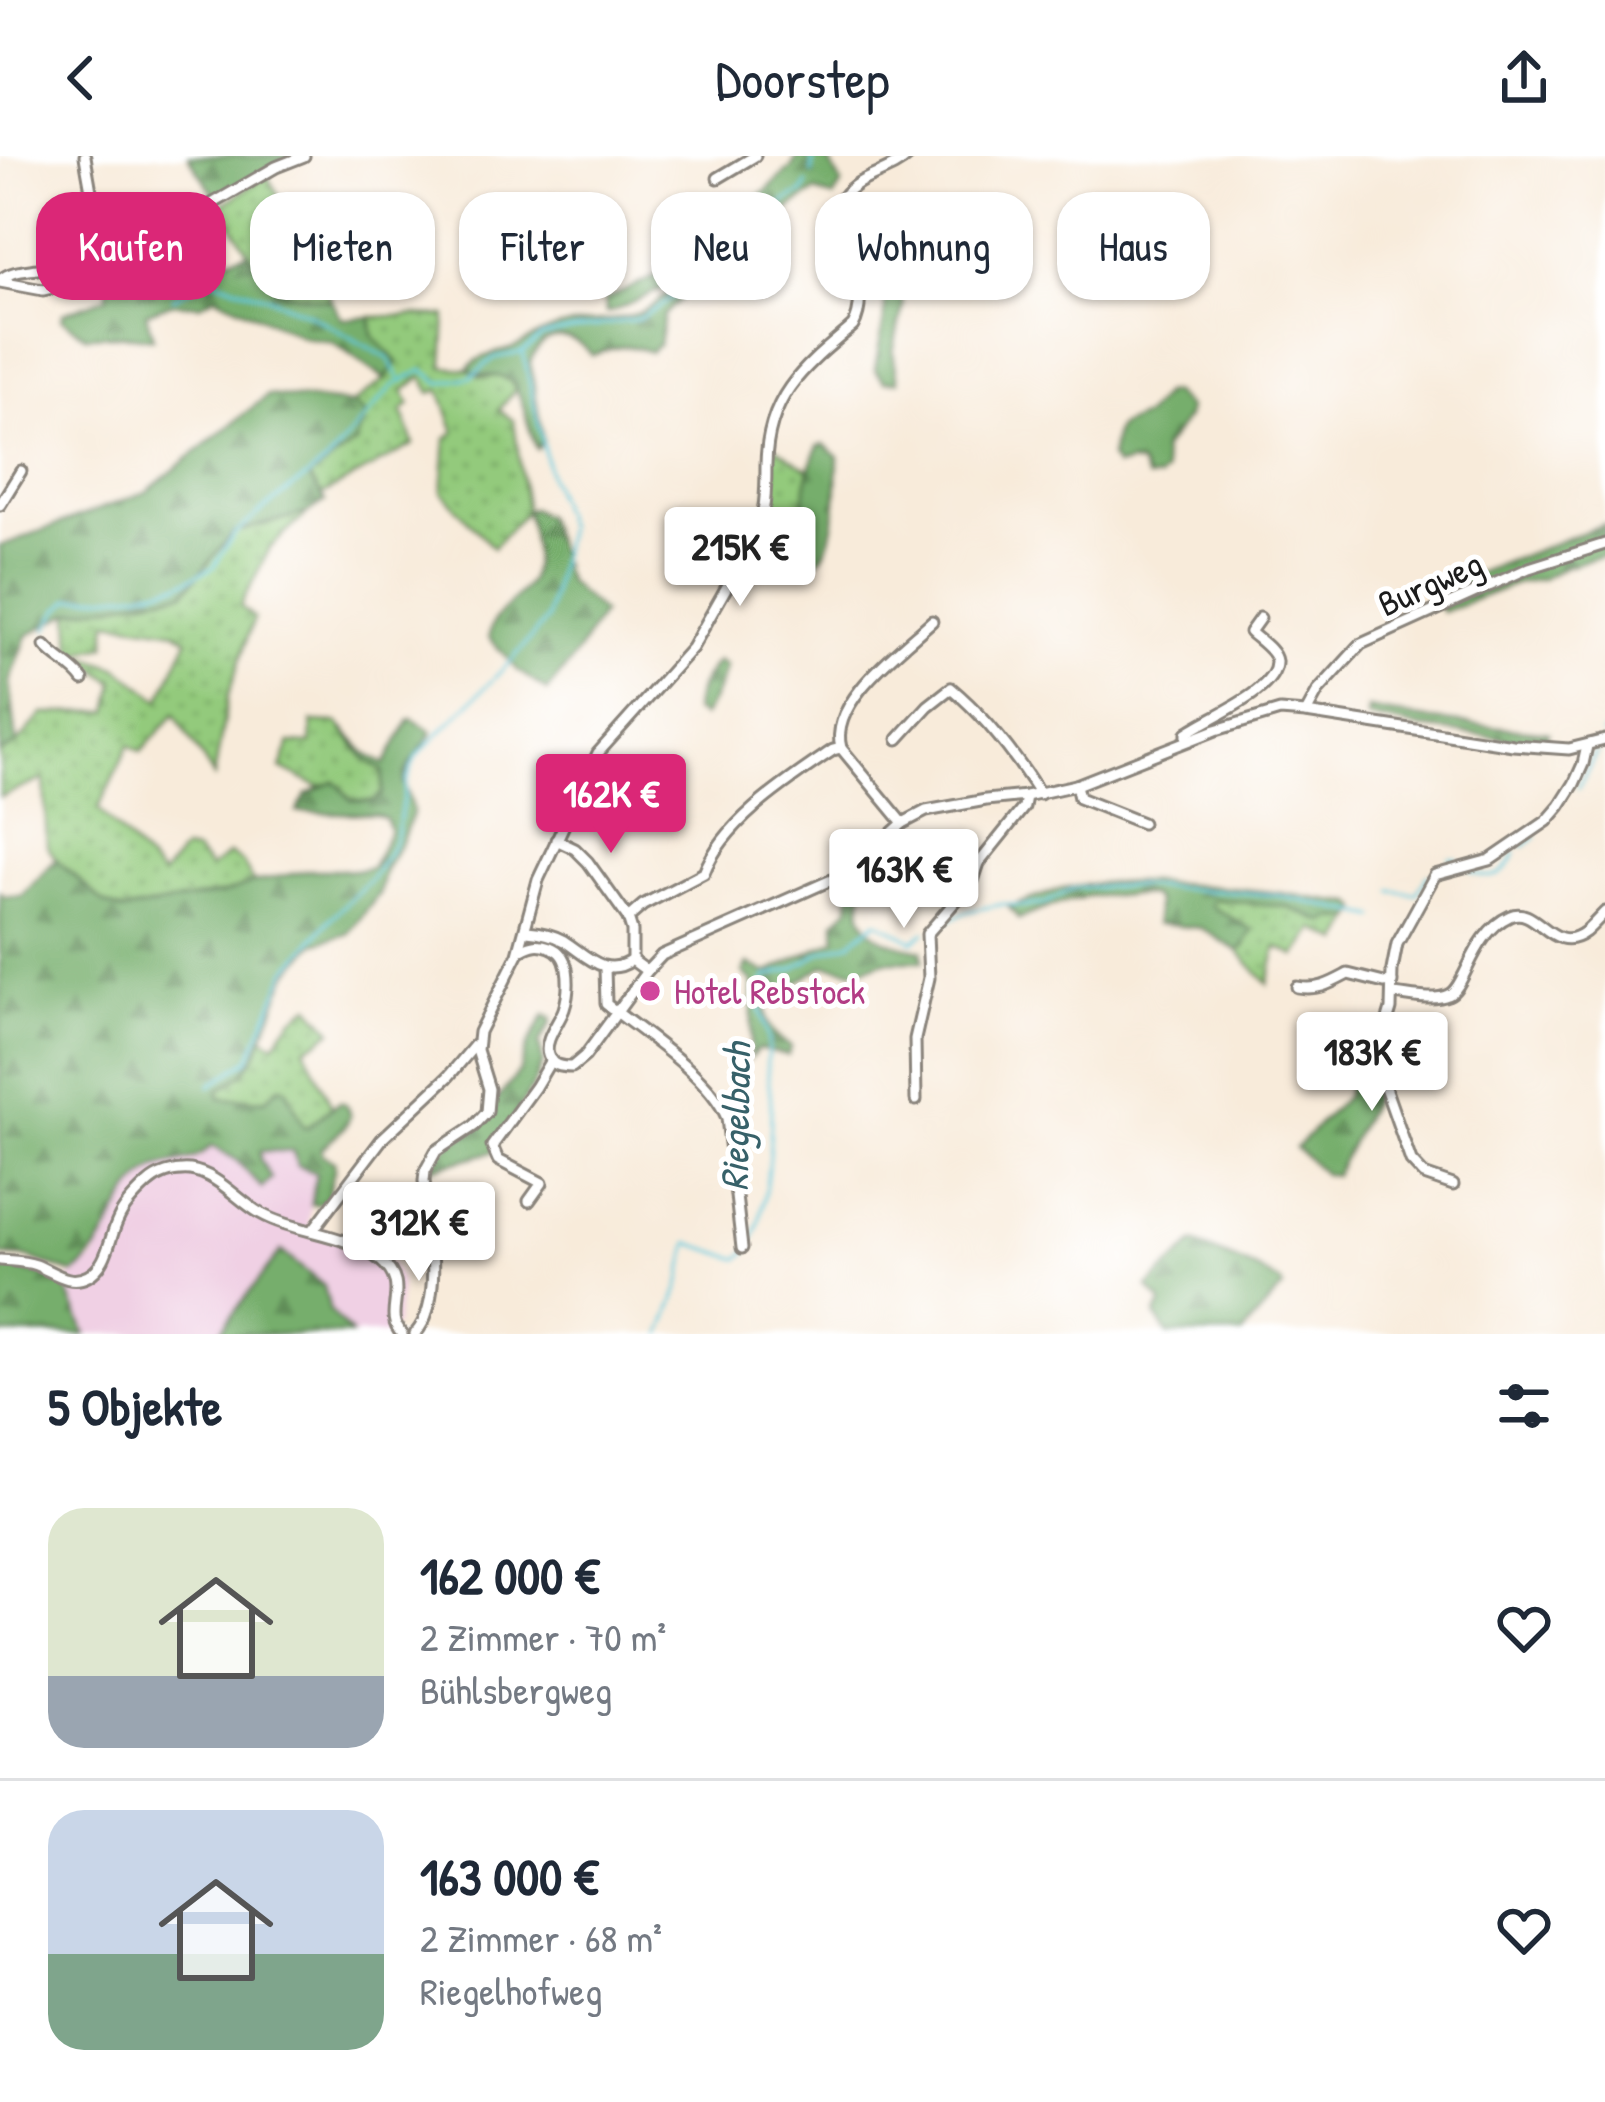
<!DOCTYPE html>
<html lang="de">
<head>
<meta charset="utf-8">
<style>
	:root { --surface:#fff; --page:#f6f6f7; --text:#1f2937; --muted:#747a83; --line:#e0e1e3; --accent:#db2777 }
	body { margin:0; font-family:"Patrick Hand",sans-serif; background:var(--page); color:var(--text); height:100vh; display:flex; flex-direction:column; font-size:45px; white-space:nowrap }
	* { box-sizing:border-box; margin:0 }
	p { font-size:39px; color:var(--muted) }
	.icon { flex:none; width:66px; height:66px; fill:none; stroke:currentColor; stroke-width:2; stroke-linecap:round; stroke-linejoin:round }
	.map { position:relative; height:1178px; overflow:hidden }
	.sheet { display:flex; flex-direction:column; background:var(--surface); flex:1 }
	.sheet>* { flex:none }
	.top-card { position:absolute; left:36px; top:36px; width:1533px; height:108px; display:flex; gap:24px }
	.price { position:absolute; translate:-50% -102px; padding:0 27px; border-radius:12px; background:#fff; color:#222; font-size:39px; line-height:78px; filter:drop-shadow(0 3px 6px #0008) }
	.price::after { content:''; position:absolute; left:50%; top:72px; width:36px; height:27px; margin-left:-18px; background:inherit; clip-path:polygon(0 0,100% 0,50% 100%) }
	.price.on { background:var(--accent); color:#fff }
	ul { padding:0; list-style:none }
	li { display:flex; align-items:center; gap:36px; height:300px; padding:0 48px }
	li+li { border-top:3px solid var(--line) }
	li span { display:grid; place-items:center; flex:none; width:336px; height:240px; border-radius:36px; color:#555 }
	li>.icon { margin-inline-start:auto }
	span .icon { width:144px; height:144px; fill:#fffc; stroke-width:1 }
	li b { font-size:51px }
	h2 { display:flex; justify-content:space-between; align-items:center; height:144px; padding:0 48px; font-size:51px }
	.pill { padding:0 42px; border-radius:36px; background:var(--surface); box-shadow:0 3px 9px #0004; font-size:42px; line-height:108px }
	.pill.on { background:var(--accent); color:#fff }
	header { display:flex; justify-content:space-between; align-items:center; height:156px; padding:0 48px; background:var(--surface); font-size:54px; font-weight:600 }
	.map>svg:first-child { display:block }
	.built { fill:#f0d0e4 }
	.grass { fill:url(#grass-dots); stroke:#58734c; stroke-width:3; fill-rule:evenodd }
	.forest { fill:url(#forest-firs); stroke:#496544; stroke-width:3 }
	.lines { fill:none; stroke-linecap:round; stroke-linejoin:round }
	.stream { stroke:#60c9dc; stroke-width:3 }
	.minor-casing { stroke:#8a847b; stroke-width:15 }
	.minor { stroke:#fff; stroke-width:9 }
	.hotel-dot { fill:#d1479c; stroke:#fff; stroke-width:4.5 }
	.labels { text-anchor:middle; stroke-width:10; stroke-linejoin:round; paint-order:stroke }
	.street-label { font-size:36px; fill:#1c1c1c; stroke:#fff }
	.hotel-label { font-size:36px; fill:#b23c85; stroke:#fff; text-anchor:start }
	.water-label { font-size:39px; font-style:italic; fill:#376169; stroke:#fff }
</style>
</head>
<body>
<header><svg class="icon" aria-label="back" viewBox="0 0 24 24"><path d="M15 5l-7 7 7 7"/></svg>Doorstep<svg class="icon" aria-label="share" viewBox="0 0 24 24"><path d="M12 15V3M7 8l5-5 5 5M5 13v7h14v-7"/></svg></header>
<div class="map">
<svg width="1605" height="1178" viewBox="0 0 1605 1178">
	<defs>
		<pattern id="grass-dots" width="8" height="8" patternUnits="userSpaceOnUse" patternTransform="scale(3)"><rect width="8" height="8" fill="#93ca7c"/><path d="M2 2h.1M6 6h.1" fill="none" stroke="#7ead6b" stroke-width="1.8" stroke-linecap="round"/></pattern>
		<pattern id="forest-firs" width="22" height="20" patternUnits="userSpaceOnUse" patternTransform="scale(3)"><rect width="22" height="20" fill="#76ae6c"/><path d="M5 1l3.5 6h-7zM16 11l3.5 6h-7z" fill="#608d58"/></pattern>
	</defs>
	<rect width="100%" height="100%" fill="#fff"/>
	<filter id="ink" filterUnits="userSpaceOnUse"><feTurbulence type="fractalNoise" baseFrequency=".00833" numOctaves="2"/><feDisplacementMap in="SourceGraphic" scale="24" xChannelSelector="R" yChannelSelector="G"/><feConvolveMatrix kernelMatrix="1 2 1 2 8 2 1 2 1" color-interpolation-filters="sRGB"/></filter>
	<filter id="wash" filterUnits="userSpaceOnUse"><feTurbulence type="fractalNoise" baseFrequency=".004" numOctaves="4" result="noise"/><feDisplacementMap in="SourceGraphic" scale="48" xChannelSelector="R" yChannelSelector="G"/><feGaussianBlur stdDeviation="2.7" result="paint"/><feColorMatrix in="noise" values="0 0 0 0 0 0 0 0 0 0 0 0 0 0 0 0 0 1.4 0 .05"/><feComposite in="paint" operator="in"/></filter>
	<g filter="url(#wash)">
		<rect width="100%" height="100%" fill="#f8ebda"/>
		<!-- built -->
		<path class="built" d="M211,990L235,1003L262,1032L271,1022L260,1003L259,994L293,995L316,1017L308,1068L373,1093L390,1106L399,1120L401,1132L396,1169L387,1178H351L330,1155L324,1130L282,1096L218,1178H86L64,1126L93,1104L130,1037L147,1017L167,1008L189,1006L201,1001Z"/>
		<!-- grass -->
		<g class="grass">
			<path d="M268,20L332,145L284,137L265,122L220,50Z"/>
			<path d="M413,159L446,160L443,211L468,213L480,221L498,220L509,223L517,231L499,254L514,265L526,355L493,392L442,336L446,282L455,276L440,234L431,237L422,220L404,235L410,248L402,255L414,288L322,339L308,322L356,287L365,258L352,248L385,223L397,207L373,180L371,161Z"/>
			<path d="M771,288L809,314L797,378L768,357Z"/>
			<path d="M309,356L270,392L240,450L254,462L228,540L214,621L175,558L141,596L129,589L98,653L162,720L183,694L196,696L210,712L229,698L243,707L254,727L225,737L123,755L105,748L56,703L47,690L44,623L0,641V597L17,588L43,558L109,555L115,526L72,497L70,456L184,436L233,377ZM108,465L176,475L188,483L160,544L117,511L75,497L106,490Z"/>
			<path d="M312,566L338,567L366,604L383,615L382,637L373,645L351,644L336,626L318,631L281,612L290,587L311,588Z"/>
			<path d="M1214,743L1287,751L1324,765L1333,762L1353,763L1341,786L1315,773L1296,800L1277,791L1268,828L1237,794L1243,791L1252,774L1210,750Z"/>
			<path d="M310,850L332,874L320,884L305,891L332,951L308,971H303L286,932H278L265,944L219,942L218,935C242,918 252,909 263,881L274,888L292,863Z"/>
		</g>
		<!-- forest -->
		<g class="forest">
			<path d="M188,0H302L217,43Z"/>
			<path d="M798,0H833L829,6L842,28L833,42L815,36L786,55L764,80L695,129L664,159L659,189L650,196C626,186 615,192 592,199C571,175 543,174 530,206L543,285L537,293C527,275 523,229 505,222C490,216 484,224 468,213C478,199 495,198 510,193C528,186 545,173 564,170C612,161 643,170 677,126L614,155L606,157L605,144L674,111L683,98L724,73L791,12Z"/>
			<path d="M112,41L134,88L102,117L56,129L54,122L96,107C105,84 109,69 101,46Z"/>
			<path d="M169,80L187,117L248,96C276,140 282,136 332,145L342,163L371,161L373,180L398,206L385,223L332,186L303,181L215,140L200,149L173,147L146,157L153,182L120,179L86,180L61,163L63,157L107,141L108,122L140,95Z"/>
			<path d="M896,103L903,150L893,196L898,225H884L875,213L885,157L884,110Z"/>
			<path d="M1164,237H1172L1188,252L1186,262L1162,294L1165,316L1159,322L1147,323L1140,309L1130,307L1116,311L1110,302L1115,276L1120,270L1145,259Z"/>
			<path d="M268,239L352,248L365,258L356,287L309,321L325,345L309,356L233,377L184,436L70,456L27,480L10,526L17,588L0,597V390L146,336Z"/>
			<path d="M824,288L838,301C837,326 838,389 817,405C811,410 806,408 798,406L794,398L809,314L818,290Z"/>
			<path d="M531,352L546,361L567,426L602,457L574,502L547,535L517,514L489,481C491,456 518,446 529,425C539,404 531,376 526,355Z"/>
			<path d="M1605,368V399L1566,410L1542,423L1517,427L1442,456L1431,439L1472,419Z"/>
			<path d="M717,505L725,510C724,521 709,554 702,561L694,555C695,534 704,522 717,505Z"/>
			<path d="M1368,553L1422,563L1548,576L1546,587L1420,572L1367,561Z"/>
			<path d="M412,563L431,574V579L410,608L403,626L413,655L403,682L385,714L379,738L348,778L315,787L287,819L256,898L243,918L218,935L220,942L265,944L278,932H286L304,971H308L339,946L346,948L350,960L345,971L321,993L323,999L334,1005L335,1011L327,1042L318,1049L311,1048L316,1017L297,1010L293,995H260V1003L271,1022L262,1032L235,1003L211,990C190,1013 166,1001 145,1020C114,1048 110,1091 74,1118L29,1102L0,1100V736L4,740H22L56,703L105,748L123,755L225,737L254,726L310,714H360L372,711L390,674L385,662L375,658L297,656L306,639L335,625L351,644L373,645L382,637L383,615L366,604L338,567L368,599L385,608L409,564Z"/>
			<path d="M1147,726C1191,729 1235,732 1279,737C1304,740 1329,747 1354,747L1359,753L1353,763L1333,762L1324,766L1287,751L1214,743L1211,750L1252,774L1243,792L1237,794L1201,772L1156,768V745L1150,739L1087,740L1052,750L1019,763L1009,751L1063,732L1100,727Z"/>
			<path d="M851,733L863,736C863,743 860,750 862,757C868,785 899,789 922,794L923,805H885L857,815L825,809L782,836H770C759,863 769,877 791,891L788,899L758,893L750,902L753,827L743,817L748,808L767,817L836,783L835,765L849,752Z"/>
			<path d="M545,859L551,862V867L539,887L543,906L533,930L492,996L429,1013L437,1000L452,986L481,970L489,962L492,950L520,915L527,890Z"/>
			<path d="M1349,925L1381,926L1335,1019L1324,1018L1296,992L1346,940Z"/>
			<path d="M1194,1087L1255,1112L1281,1127L1283,1132L1242,1178H1168L1155,1160L1162,1147L1148,1131Z"/>
			<path d="M281,1095L324,1130L330,1155L351,1178H218Z"/>
			<path d="M0,1108L64,1126L86,1178H0Z"/>
		</g>
		<g class="lines">
			<!-- stream -->
			<g class="stream">
				<path d="M812,17L813,0"/>
				<path d="M173,142L211,123L266,140L309,158L389,203L400,223"/>
				<path d="M47,474L58,454L71,443L139,437L179,428L214,411L233,380L260,356L327,306L393,230L423,214L441,227L471,221L494,202L523,196"/>
				<path d="M1602,578L1605,576"/>
				<path d="M1578,632L1597,595"/>
				<path d="M1523,690L1536,680"/>
				<path d="M1450,702L1457,703"/>
				<path d="M1470,715C1493,728 1506,717 1516,697"/>
				<path d="M1392,735L1416,738L1428,719"/>
				<path d="M944,766L969,755L1004,748L1022,750L1044,748L1074,732L1137,730L1275,739L1376,761"/>
				<path d="M210,930L249,903L286,816L331,762L370,724L388,698L396,681L406,627L416,601L512,504L547,463L566,371L550,322L523,196L541,181L554,177L638,163L664,148L741,88L763,75L775,62L785,45L803,37L807,28"/>
				<path d="M662,1178L680,1130L689,1087L739,1103C767,1084 771,984 771,950C771,938 768,925 767,912C766,903 769,893 768,884C763,853 753,854 766,821L794,813L821,796L850,787L877,765L913,785L925,776"/>
			</g>
		</g>
	</g>
	<g filter="url(#ink)">
		<g class="lines">
			<defs>
				<g id="minor">
					<path d="M718,22L755,0"/>
					<path d="M65,39L79,42L91,40"/>
					<path d="M0,124C11,115 23,115 37,113C113,100 94,60 85,0"/>
					<path d="M0,126L43,134L100,122L114,113L139,90L276,11L304,0"/>
					<path d="M0,349L21,315"/>
					<path d="M45,490C57,504 72,509 83,524"/>
					<path d="M1306,557L1318,535L1361,488L1529,412L1605,388"/>
					<path d="M898,583L928,550L951,532C986,561 1015,599 1040,638"/>
					<path d="M1187,584V577C1209,561 1278,535 1276,505C1275,494 1257,483 1250,476L1260,462"/>
					<path d="M841,592C828,546 902,493 932,465"/>
					<path d="M1076,629L1079,642L1142,667"/>
					<path d="M556,684L575,693L588,706L628,762L632,775V804L647,815"/>
					<path d="M628,762L643,749L704,717C724,665 789,624 833,594L841,592L903,667"/>
					<path d="M527,775C540,776 552,778 564,785C586,799 605,823 632,804"/>
					<path d="M522,794C532,788 539,787 550,791C561,795 565,803 567,813C569,826 568,841 564,853C560,865 543,885 548,899C551,910 562,911 572,911L585,900L647,815L662,799L847,717L903,667L926,655L986,644L1026,640L1076,629L1216,574L1280,555L1306,557L1513,589L1569,593L1605,584"/>
					<path d="M605,811L606,848C642,876 710,920 727,962L742,1092"/>
					<path d="M1297,831C1318,835 1331,827 1348,818L1384,827L1392,826"/>
					<path d="M1392,838C1408,839 1432,846 1448,839C1466,832 1472,777 1510,760C1537,748 1552,801 1585,776C1592,770 1599,762 1605,756"/>
					<path d="M916,944L915,883L929,822L927,778L973,725L979,707L1024,651L1026,640"/>
					<path d="M1453,1029L1424,1019L1411,1005L1381,920L1377,900L1391,853L1392,814L1397,788L1435,719L1490,704L1547,665L1560,650L1574,628L1583,608L1587,590"/>
					<path d="M529,1045L542,1027L498,1004L492,990L535,931L551,904"/>
					<path d="M313,1074L382,983L448,921L475,889"/>
					<path d="M0,1104C12,1105 25,1105 36,1109C54,1116 69,1130 88,1120C108,1109 109,1082 118,1064C124,1050 136,1038 147,1028C158,1018 174,1013 190,1014C218,1018 237,1044 260,1057C297,1078 346,1076 380,1104C414,1132 380,1156 402,1178"/>
					<path d="M415,1178C445,1145 429,1066 424,1025L425,1015L436,995L474,970L487,956L489,933L477,894L479,876L518,798L538,724L598,597L692,492L754,383C766,358 766,336 766,309C767,240 803,212 853,170C878,124 820,69 843,41C859,19 889,18 908,0"/>
				</g>
			</defs>
			<!-- minor casing -->
			<use href="#minor" class="minor-casing"/>
			<!-- minor -->
			<use href="#minor" class="minor"/>
		</g>
	</g>
	<!-- markers -->
	<circle class="hotel-dot" cx="650" cy="835" r="12"/>
	<g class="labels">
		<!-- street labels -->
		<g class="street-label">
			<text transform="translate(1430 427) rotate(-24)" y="13">Burgweg</text>
		</g>
		<!-- hotel labels -->
		<g class="hotel-label">
			<text x="674" y="848">Hotel Rebstock</text>
		</g>
		<!-- water labels -->
		<g class="water-label">
			<text transform="translate(735 961) rotate(-89)" y="14">Riegelbach</text>
		</g>
	</g>
</svg>
<b class="price" style="left:740px;top:453px">215K €</b>
<b class="price on" style="left:611px;top:700px">162K €</b>
<b class="price" style="left:904px;top:775px">163K €</b>
<b class="price" style="left:1372px;top:958px">183K €</b>
<b class="price" style="left:419px;top:1128px">312K €</b>
<div class="top-card">
<a class="pill on">Kaufen</a>
<a class="pill">Mieten</a>
<a class="pill">Filter</a>
<a class="pill">Neu</a>
<a class="pill">Wohnung</a>
<a class="pill">Haus</a>
</div>
</div>
<section class="sheet">
<h2>5 Objekte<svg class="icon" aria-label="filters" viewBox="0 0 24 24"><path d="M4 7h16M4 17h16"/><circle cx="9" cy="7" r="2"/><circle cx="15" cy="17" r="2"/></svg></h2>
<ul>
<li><span style="background:linear-gradient(#dfe7d0 70%,#9aa5b1 0)"><svg class="icon" aria-label="home" viewBox="0 0 24 24"><path d="M3 11l9-7 9 7M6 9v11h12V9"/></svg></span><div><b>162 000 €</b><p>2 Zimmer · 70 m²</p><p>Bühlsbergweg</p></div><svg class="icon" aria-label="heart" viewBox="0 0 24 24"><path d="M12 20l-8-8c-3-5 5-10 8-4 3-6 11-1 8 4z"/></svg></li>
<li><span style="background:linear-gradient(#c9d6e8 60%,#7fa58c 0)"><svg class="icon" aria-label="home" viewBox="0 0 24 24"><path d="M3 11l9-7 9 7M6 9v11h12V9"/></svg></span><div><b>163 000 €</b><p>2 Zimmer · 68 m²</p><p>Riegelhofweg</p></div><svg class="icon" aria-label="heart" viewBox="0 0 24 24"><path d="M12 20l-8-8c-3-5 5-10 8-4 3-6 11-1 8 4z"/></svg></li>
</ul>
</section>
</body>
</html>
